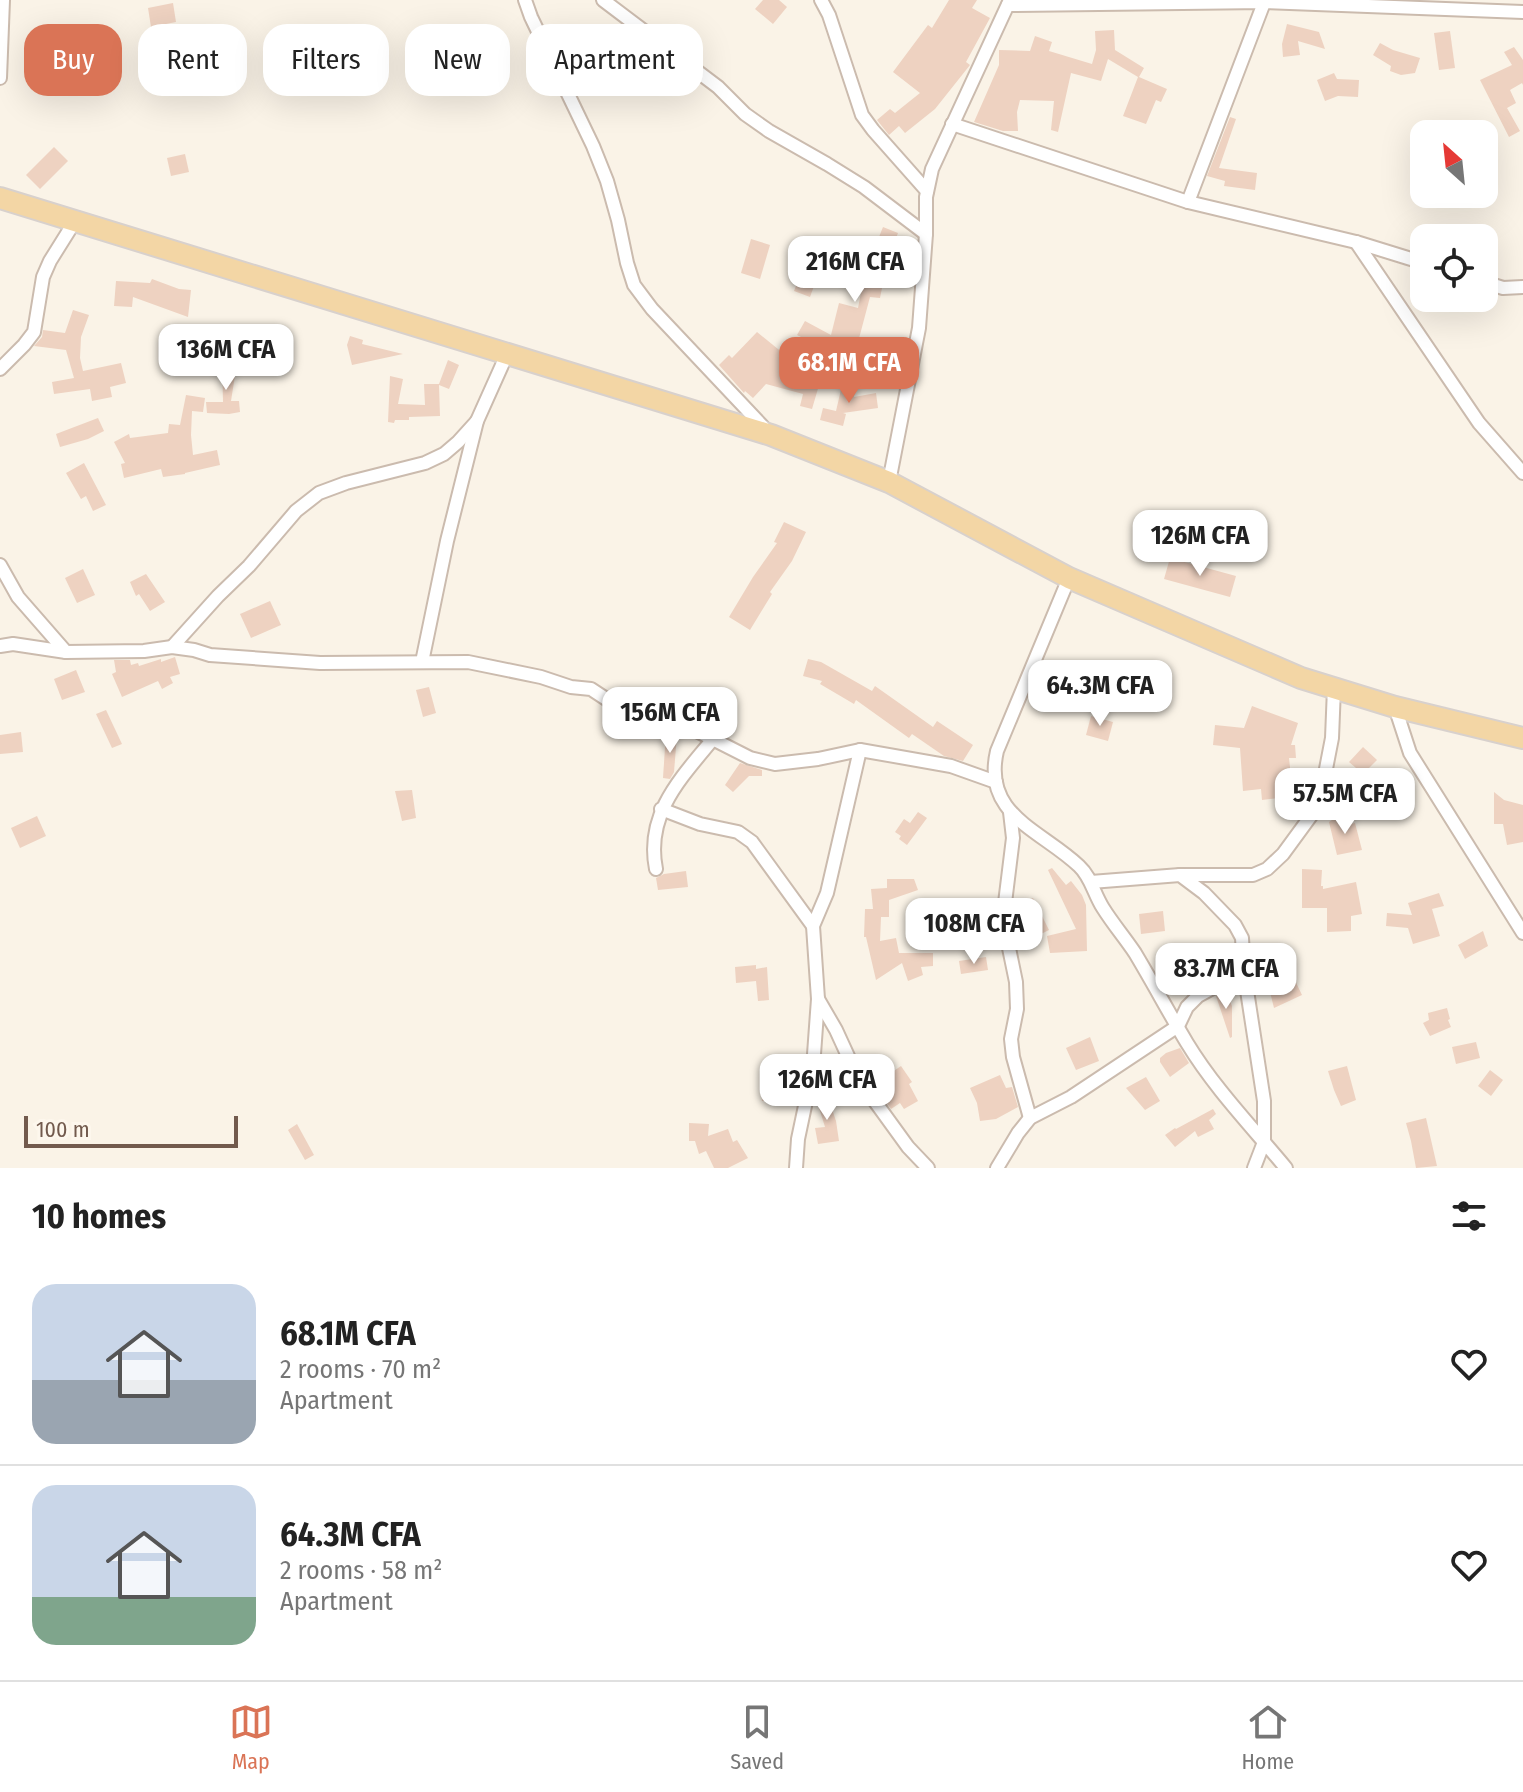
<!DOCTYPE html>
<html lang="en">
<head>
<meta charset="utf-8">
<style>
	:root { --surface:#fff; --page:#f2f2f2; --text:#222; --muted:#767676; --line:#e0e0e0; --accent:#da7456 }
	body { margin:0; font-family:"Fira Sans Condensed",sans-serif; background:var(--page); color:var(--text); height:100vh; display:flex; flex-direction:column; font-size:30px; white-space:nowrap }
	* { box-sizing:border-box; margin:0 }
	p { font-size:26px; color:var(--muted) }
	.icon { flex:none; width:44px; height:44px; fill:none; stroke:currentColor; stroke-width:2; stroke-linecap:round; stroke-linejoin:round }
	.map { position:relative; height:1168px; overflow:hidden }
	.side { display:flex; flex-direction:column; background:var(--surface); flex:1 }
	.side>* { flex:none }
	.banner { position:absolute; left:24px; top:24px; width:800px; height:72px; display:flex; gap:16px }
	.needle { width:52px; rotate:333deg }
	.tools { position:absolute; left:1410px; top:120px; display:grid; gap:16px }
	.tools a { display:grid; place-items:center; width:88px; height:88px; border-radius:16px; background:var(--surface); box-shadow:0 8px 32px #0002; font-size:40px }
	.scale { position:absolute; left:24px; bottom:20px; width:214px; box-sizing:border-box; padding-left:8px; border:4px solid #725a4d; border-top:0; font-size:22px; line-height:28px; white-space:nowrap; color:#725a4d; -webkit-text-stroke:6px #fdf7ed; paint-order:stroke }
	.price { position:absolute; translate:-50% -68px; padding:0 18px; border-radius:16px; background:#fff; color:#222; font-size:26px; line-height:52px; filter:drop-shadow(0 2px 4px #0008) }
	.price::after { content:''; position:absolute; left:50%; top:48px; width:24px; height:18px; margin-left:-12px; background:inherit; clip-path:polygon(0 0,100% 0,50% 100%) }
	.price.current { background:var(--accent); color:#fff }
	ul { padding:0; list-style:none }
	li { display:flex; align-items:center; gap:24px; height:200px; padding:0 32px }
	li+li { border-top:2px solid var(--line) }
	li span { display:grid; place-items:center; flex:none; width:224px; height:160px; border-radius:24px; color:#555 }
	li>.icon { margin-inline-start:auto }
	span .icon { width:96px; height:96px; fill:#fffc; stroke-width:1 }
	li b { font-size:34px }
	h2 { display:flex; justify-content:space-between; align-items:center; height:96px; padding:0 32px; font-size:34px }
	.pill { padding:0 28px; border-radius:24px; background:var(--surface); box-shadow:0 8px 32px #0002; font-size:28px; line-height:72px }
	.pill.current { background:var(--accent); color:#fff }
	.dock { display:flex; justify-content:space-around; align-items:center; height:112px; border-top:2px solid var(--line); background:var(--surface); font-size:22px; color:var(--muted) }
	.dock a { display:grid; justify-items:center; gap:4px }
	.dock .current { color:var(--accent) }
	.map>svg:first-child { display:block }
	.building { fill:#eed2c1 }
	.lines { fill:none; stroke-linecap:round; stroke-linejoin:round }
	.minor-casing { stroke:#cbbbae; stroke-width:16 }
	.primary-casing { stroke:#d8d1cd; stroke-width:24 }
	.minor { stroke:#fff; stroke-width:12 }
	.primary { stroke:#f3d6a5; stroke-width:20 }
</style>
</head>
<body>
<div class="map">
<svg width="1523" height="1168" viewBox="0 0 1523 1168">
	<rect width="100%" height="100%" fill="#faf3e7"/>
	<!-- building -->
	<g class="building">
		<path d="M763,0H779L787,7L773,24L755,9Z"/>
		<path d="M949,0H977L972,8L990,18L966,62L970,65L935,109L905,133L899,126L889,135L877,120L890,109L895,113L920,93L893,72L928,25L932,28Z"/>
		<path d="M173,3L176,22L151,27L148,8Z"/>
		<path d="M1287,24L1319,32L1325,49L1298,41L1300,55L1283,57L1282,44Z"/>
		<path d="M1114,30L1115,50L1144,68L1139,77L1167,89L1161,102L1156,100L1146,124L1123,116L1138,77L1108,59L1101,81L1071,73L1058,132L1051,130L1054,101L1020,100L1017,112L1018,131H1003L974,122L999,65V50L1030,51L1035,36L1052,42L1049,51L1092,64L1096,50L1095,31Z"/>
		<path d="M1450,31L1455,68L1439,70L1434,33Z"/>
		<path d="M1380,43L1393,50L1420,58L1415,73L1401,75L1390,71L1391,66L1373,55Z"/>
		<path d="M1514,47L1523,60V85L1522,83L1510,90L1516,103L1507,108L1520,131L1509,137L1480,80L1512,65L1504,52Z"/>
		<path d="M1334,73L1337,79L1359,80L1358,97L1338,96L1325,101L1317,80Z"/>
		<path d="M1230,117L1236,119L1219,168L1257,173L1255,190L1224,186L1225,181L1207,176Z"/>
		<path d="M54,147L68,161L40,189L26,175Z"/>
		<path d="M185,154L189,172L171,176L167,158Z"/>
		<path d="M883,227L898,233L887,263L880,298L870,297L853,361L839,351L835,356L813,340L811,342L797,335L805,321L831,335L839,303L858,308L867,262H869Z"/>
		<path d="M751,239L770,245L760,279L741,273Z"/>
		<path d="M807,258L822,264L810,297L794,291Z"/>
		<path d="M152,279L179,289L191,290L188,317L133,297L132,307L114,306L116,281L150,283Z"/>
		<path d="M73,310L89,315L81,337L80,358L83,371L121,363L126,383L110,387L112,397L92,401L90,389L54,394L52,382L74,378L66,350L34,346L42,337L43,330L65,333Z"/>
		<path d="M757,332L789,358L785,365L822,375L812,409L800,406L803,394L766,384L753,398L745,391L744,393L719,365L729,355L732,358Z"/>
		<path d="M350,336L363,340L362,344L403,354L352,365L347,345Z"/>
		<path d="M448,360L459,365L449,389L439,385L440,416L409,417V420H395L394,423L388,422L390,376L403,379L398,404L425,405L424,384H439Z"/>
		<path d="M222,361L237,363L231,401H239L240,412L229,414L207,413L206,402H223Z"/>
		<path d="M843,381L856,385L854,397L876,393L878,408L843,413L846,414L843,426L820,420L823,408L836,411Z"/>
		<path d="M186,395L205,398L203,412L192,411L191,435L193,455L217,450L220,465L185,473V474L163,477L161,469L124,478L121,464L125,463L114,442L129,434L130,438L168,433L169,424L180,425Z"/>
		<path d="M98,418L104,431L88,439L60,447L56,434Z"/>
		<path d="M84,463L106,505L93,511L86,496L81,499L66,473Z"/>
		<path d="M784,522L806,532L792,561L770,592L772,594L750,630L729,617L753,577L777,543L774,542Z"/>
		<path d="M1170,558L1236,576L1230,597L1164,579Z"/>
		<path d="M83,569L95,595L77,603L65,578Z"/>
		<path d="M146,574L165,602L150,611L139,594L136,596L130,582Z"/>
		<path d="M270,601L281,625L251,638L240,614Z"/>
		<path d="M175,657L180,674L170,677L173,683L162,689L158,681L122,697L112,674L116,672L114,660H130L131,665L138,663L139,666L161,659V662Z"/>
		<path d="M808,659L821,662L872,691L875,686L933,727L937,721L973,745L963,761L944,756L912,734L909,738L856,700L854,704L820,684L822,681L803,676Z"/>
		<path d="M1114,669L1147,678L1140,704L1107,695Z"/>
		<path d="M76,670L85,692L62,700L54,679Z"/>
		<path d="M429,687L436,713L423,717L416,690Z"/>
		<path d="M1252,706L1298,723L1291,745H1295L1296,758H1289L1292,786H1288L1292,803L1281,807L1279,798L1262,800L1261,789L1243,791L1240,748L1213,745L1215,725L1244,728Z"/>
		<path d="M106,710L122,744L112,748L96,714Z"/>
		<path d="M1091,716L1113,722L1108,741L1086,735Z"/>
		<path d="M21,732L23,752L0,754V735Z"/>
		<path d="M666,732L677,735L674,772L670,779L663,778Z"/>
		<path d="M1363,747L1377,760L1363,774L1349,762Z"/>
		<path d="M740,763L762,770V776H749L733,792L725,785Z"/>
		<path d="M1407,775L1411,786L1382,804L1376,793Z"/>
		<path d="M412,790L416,818L402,821L395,791Z"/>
		<path d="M1494,792L1504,800L1523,805V842L1507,845L1503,824H1494Z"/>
		<path d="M918,812L927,818L907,845L899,839L901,836L895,832L904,819L910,823Z"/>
		<path d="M1341,814L1347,825L1355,823L1362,850L1337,855L1329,822Z"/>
		<path d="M37,816L46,836L20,848L11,828Z"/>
		<path d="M1052,868L1066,885L1071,881L1082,895L1086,905L1087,951L1050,953L1047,936L1076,929L1048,870Z"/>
		<path d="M1302,869L1322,870L1321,886H1323V889L1356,882L1362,914L1351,916V931L1327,932V908H1302Z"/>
		<path d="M686,871L688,887L658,890L656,878L664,874Z"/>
		<path d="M887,879H914L918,890L889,900V917H881L880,941L896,938L899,953H933V966L921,967L923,975L908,981L902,963L876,980L866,937H864L865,909H873L871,889L887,888Z"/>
		<path d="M1439,893L1444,906L1432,909L1440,936L1413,944L1408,928L1386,926L1387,913L1412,915L1408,903Z"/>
		<path d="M1033,898L1049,930L1029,940L1013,912V909Z"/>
		<path d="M1163,911L1165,931L1141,934L1139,914Z"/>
		<path d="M1483,931L1488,946L1465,959L1458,945Z"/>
		<path d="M986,957L988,970L961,974L959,961Z"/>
		<path d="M1200,960L1205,982L1191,989L1185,963Z"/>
		<path d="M756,965V969L767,967L769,1000L758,1001L756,981L736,983L735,967Z"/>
		<path d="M1288,966L1302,995L1274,1008L1269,988L1279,985V983L1282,982L1278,971Z"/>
		<path d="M1226,991L1232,1006V1037L1230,1038L1216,996Z"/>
		<path d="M1447,1008L1450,1019L1448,1020L1451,1027L1430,1036L1423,1023L1429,1020L1428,1013Z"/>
		<path d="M1090,1037L1099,1061L1076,1070L1066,1048Z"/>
		<path d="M1476,1042L1480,1058L1456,1064L1452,1047Z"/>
		<path d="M1180,1048L1189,1063L1170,1077L1160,1062V1058L1166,1053Z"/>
		<path d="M901,1066L912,1082L909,1084L918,1101L904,1109L900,1103L891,1109L870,1080L876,1077L878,1082Z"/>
		<path d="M1347,1066L1356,1100L1341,1106L1334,1090L1328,1071Z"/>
		<path d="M782,1070L783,1100L762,1101L761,1071Z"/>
		<path d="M1490,1070L1503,1080L1491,1096L1478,1086Z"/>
		<path d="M1000,1075L1006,1088L1012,1087L1018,1107L996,1119L980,1121L977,1103L970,1088Z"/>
		<path d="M1146,1077L1160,1101L1145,1110L1126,1088Z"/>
		<path d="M827,1094L836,1121L839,1141L818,1144L815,1128L825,1127L816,1098Z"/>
		<path d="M1213,1109L1216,1114L1209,1120L1214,1129L1198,1137L1195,1131L1175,1147L1165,1135L1175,1128L1176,1129Z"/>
		<path d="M1426,1118L1437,1166L1416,1168L1411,1141L1406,1123Z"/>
		<path d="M689,1123L709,1124L708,1136L728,1129L733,1142L737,1140L748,1158L728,1168H714L706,1151L699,1154L695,1141H689Z"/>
		<path d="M297,1124L314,1155L305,1160L288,1130Z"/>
	</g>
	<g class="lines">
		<defs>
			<g id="minor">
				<path d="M525,0L531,17L593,146L607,181L618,220L627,263L634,285L652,309L768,432"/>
				<path d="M603,0L718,87L745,114L769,131L827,164L864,187L926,234"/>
				<path d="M821,0L829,15L862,115L873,130L927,191"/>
				<path d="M1008,5L1265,2L1523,12"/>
				<path d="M0,78L3,0"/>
				<path d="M952,124L1188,202L1356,242L1424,263"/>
				<path d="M1188,202L1265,0"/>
				<path d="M1356,242L1479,423L1523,473"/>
				<path d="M1484,282L1503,288L1523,287"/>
				<path d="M0,369L24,345L34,332L43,277L50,261L75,221"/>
				<path d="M889,482L919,328L926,234V197L932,169L1010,0"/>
				<path d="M0,565L18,597L66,652"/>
				<path d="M1069,578L997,751C982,815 1041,830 1079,866C1091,877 1094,894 1103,908C1113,924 1125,938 1135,953C1153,983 1169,1013 1187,1043C1215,1089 1252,1127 1286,1168"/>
				<path d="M0,646L13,644L66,652L144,651L172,647L194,650L210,655L320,663L468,662L541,677L571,687L591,689L629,714L644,720L683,724L750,758L775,764L818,759L860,750L951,766L996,782"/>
				<path d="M172,647L218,596L249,566L296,511L319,493L346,483L425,463L444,454L458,442L477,421"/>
				<path d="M422,662L447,541L477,421L507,354"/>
				<path d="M1395,707L1410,753L1523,933"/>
				<path d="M661,809L700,824L738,832L752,842L813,926"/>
				<path d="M1010,812L1013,838L1003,919L1016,982L1017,1009L1011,1039L1013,1057L1030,1118"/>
				<path d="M656,869C645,814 681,778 713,739"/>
				<path d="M1180,875H1253L1267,869L1283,854L1313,813L1325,774L1332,738L1334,688"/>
				<path d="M1091,882L1180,875L1204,893L1235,925L1242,938L1244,971L1264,1101V1142L1254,1168"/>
				<path d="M818,999L836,1030L858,1078L908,1147L928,1168"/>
				<path d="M796,1168L798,1139L813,1068L818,999L813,926L827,893L860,750"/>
				<path d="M997,1168L1018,1133L1030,1118L1071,1097L1178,1026L1187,1007L1198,996L1244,971"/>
			</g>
			<path id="primary" d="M0,198L771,435L889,482L1069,578L1301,678L1395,707L1523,738"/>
		</defs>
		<!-- minor casing -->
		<use href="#minor" class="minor-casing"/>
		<!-- primary casing -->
		<use href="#primary" class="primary-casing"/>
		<!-- minor -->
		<use href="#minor" class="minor"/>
		<!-- primary -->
		<use href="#primary" class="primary"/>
	</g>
</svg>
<div class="tools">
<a><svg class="needle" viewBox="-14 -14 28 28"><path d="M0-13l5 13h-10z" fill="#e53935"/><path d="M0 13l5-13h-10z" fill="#767676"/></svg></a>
<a><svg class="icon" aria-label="locate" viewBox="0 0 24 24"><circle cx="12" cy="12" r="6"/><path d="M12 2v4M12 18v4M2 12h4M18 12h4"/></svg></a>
</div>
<div class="scale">100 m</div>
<b class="price" style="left:855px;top:304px">216M CFA</b>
<b class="price" style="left:226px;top:392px">136M CFA</b>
<b class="price current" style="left:849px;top:405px">68.1M CFA</b>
<b class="price" style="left:1200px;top:578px">126M CFA</b>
<b class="price" style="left:1100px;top:728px">64.3M CFA</b>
<b class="price" style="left:670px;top:755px">156M CFA</b>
<b class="price" style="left:1345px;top:836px">57.5M CFA</b>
<b class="price" style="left:974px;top:966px">108M CFA</b>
<b class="price" style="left:1226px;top:1011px">83.7M CFA</b>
<b class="price" style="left:827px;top:1122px">126M CFA</b>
<div class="banner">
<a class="pill current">Buy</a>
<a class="pill">Rent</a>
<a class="pill">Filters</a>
<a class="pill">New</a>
<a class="pill">Apartment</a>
</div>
</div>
<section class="side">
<h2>10 homes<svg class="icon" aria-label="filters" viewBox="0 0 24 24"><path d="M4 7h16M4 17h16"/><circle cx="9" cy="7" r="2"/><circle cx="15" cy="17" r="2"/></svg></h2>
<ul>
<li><span style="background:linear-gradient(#c9d6e8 60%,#9aa5b1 0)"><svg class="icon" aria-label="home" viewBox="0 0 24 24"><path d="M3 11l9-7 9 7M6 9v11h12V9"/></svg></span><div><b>68.1M CFA</b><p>2 rooms · 70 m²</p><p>Apartment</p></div><svg class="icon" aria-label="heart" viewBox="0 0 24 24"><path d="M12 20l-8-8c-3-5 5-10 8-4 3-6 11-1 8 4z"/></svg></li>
<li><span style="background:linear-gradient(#c9d6e8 70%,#7fa58c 0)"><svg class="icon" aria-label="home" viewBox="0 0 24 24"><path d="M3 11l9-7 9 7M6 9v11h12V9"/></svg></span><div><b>64.3M CFA</b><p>2 rooms · 58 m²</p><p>Apartment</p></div><svg class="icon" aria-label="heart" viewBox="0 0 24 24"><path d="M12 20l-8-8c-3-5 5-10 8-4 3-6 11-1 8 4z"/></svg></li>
</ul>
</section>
<nav class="dock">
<a class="current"><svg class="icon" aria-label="map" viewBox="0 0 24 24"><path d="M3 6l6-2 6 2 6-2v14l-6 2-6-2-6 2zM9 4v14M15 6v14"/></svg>Map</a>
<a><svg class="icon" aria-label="saved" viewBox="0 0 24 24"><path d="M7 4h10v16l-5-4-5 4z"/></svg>Saved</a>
<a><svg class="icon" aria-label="home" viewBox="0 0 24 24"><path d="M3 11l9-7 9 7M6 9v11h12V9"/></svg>Home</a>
</nav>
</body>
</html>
